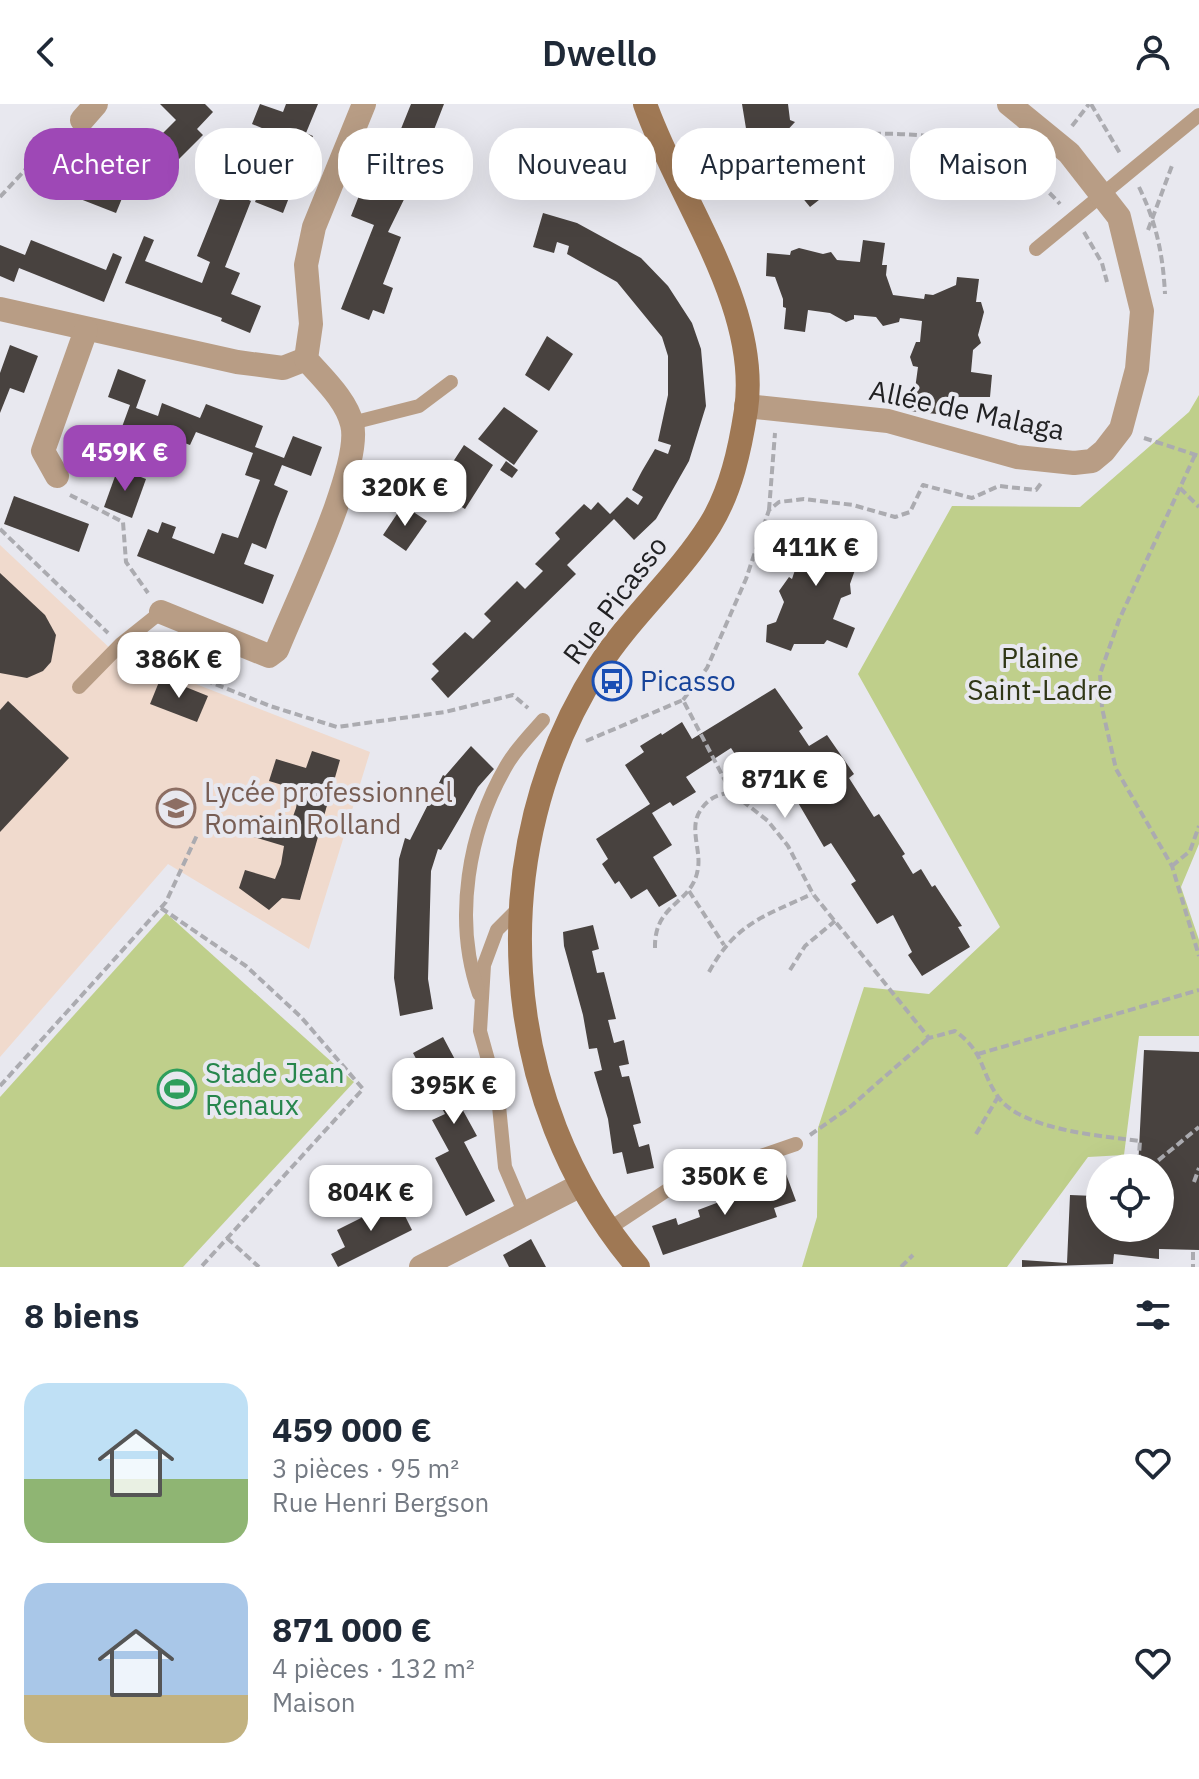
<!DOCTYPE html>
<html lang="fr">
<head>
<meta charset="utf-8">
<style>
	:root { --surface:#fff; --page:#f6f6f7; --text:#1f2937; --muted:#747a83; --accent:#9e48b6 }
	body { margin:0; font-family:"IBM Plex Sans",sans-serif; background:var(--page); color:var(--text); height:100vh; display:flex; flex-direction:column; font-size:30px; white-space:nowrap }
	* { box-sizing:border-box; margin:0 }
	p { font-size:26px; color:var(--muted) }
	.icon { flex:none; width:44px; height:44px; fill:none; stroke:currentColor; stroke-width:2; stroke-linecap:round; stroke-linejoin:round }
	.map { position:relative; height:1163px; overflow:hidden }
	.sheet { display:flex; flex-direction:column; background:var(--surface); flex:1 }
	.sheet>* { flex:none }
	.top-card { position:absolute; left:24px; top:24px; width:1152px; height:72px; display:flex; gap:16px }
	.controls { position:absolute; left:1086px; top:1050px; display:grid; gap:16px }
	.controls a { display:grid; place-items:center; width:88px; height:88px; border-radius:50%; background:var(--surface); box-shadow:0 8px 32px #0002; font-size:40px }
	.price { position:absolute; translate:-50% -68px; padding:0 18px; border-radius:16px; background:#fff; color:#222; font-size:26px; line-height:52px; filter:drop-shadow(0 2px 4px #0008) }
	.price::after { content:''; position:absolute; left:50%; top:48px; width:24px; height:18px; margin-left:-12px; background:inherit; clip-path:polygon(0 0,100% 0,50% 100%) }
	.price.current { background:var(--accent); color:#fff }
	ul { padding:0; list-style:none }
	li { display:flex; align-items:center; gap:24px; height:200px; padding:0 24px }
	li span { display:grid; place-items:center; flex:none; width:224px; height:160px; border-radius:24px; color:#555 }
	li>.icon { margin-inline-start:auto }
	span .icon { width:96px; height:96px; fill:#fffc; stroke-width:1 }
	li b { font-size:34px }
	h2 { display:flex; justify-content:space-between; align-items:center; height:96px; padding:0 24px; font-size:34px }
	.tag { padding:0 28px; border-radius:32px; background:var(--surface); box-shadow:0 8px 32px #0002; font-size:28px; line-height:72px }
	.tag.current { background:var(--accent); color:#fff }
	header { display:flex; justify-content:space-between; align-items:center; height:104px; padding:0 24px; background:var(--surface); font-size:36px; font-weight:600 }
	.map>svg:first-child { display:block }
	.education { fill:#f0dacd }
	.green { fill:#bfcf8b }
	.building { fill:#48423f }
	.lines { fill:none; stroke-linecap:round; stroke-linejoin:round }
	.path { stroke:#ababb0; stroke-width:4; stroke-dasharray:8 4; stroke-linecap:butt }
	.lane { stroke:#b89d85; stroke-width:14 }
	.street { stroke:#b89d85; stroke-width:24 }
	.secondary { stroke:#9f7854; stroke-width:24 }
	.labels { text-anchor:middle; stroke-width:8; stroke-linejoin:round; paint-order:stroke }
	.street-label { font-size:28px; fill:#212123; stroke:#e8e8ef }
	.park-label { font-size:28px; fill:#303716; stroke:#e8e8ef }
	.transit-label { font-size:28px; fill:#164399; stroke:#e8e8ef; text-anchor:start }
	.education-label { font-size:28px; fill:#785e54; stroke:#e8e8ef; text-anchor:start }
	.leisure-label { font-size:28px; fill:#27864d; stroke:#e8e8ef; text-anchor:start }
</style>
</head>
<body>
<header><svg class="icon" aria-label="back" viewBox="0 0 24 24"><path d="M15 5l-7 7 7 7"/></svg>Dwello<svg class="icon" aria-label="person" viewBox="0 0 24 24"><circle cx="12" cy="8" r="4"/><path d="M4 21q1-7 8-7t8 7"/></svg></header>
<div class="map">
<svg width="1199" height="1163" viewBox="0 0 1199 1163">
	<rect width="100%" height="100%" fill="#e8e8ef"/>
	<!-- education -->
	<path class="education" d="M0,441L114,548L370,648L309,845L168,760L0,953Z"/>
	<!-- green -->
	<g class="green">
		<path d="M1199,291V740L1181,783L1199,836V932H1139L1124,1051L1088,1053L1007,1163H802L817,1113L818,1024L864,883L929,890L1000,823L858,570L952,402L1080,403L1189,308Z"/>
		<path d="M166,809L354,978L183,1163H0V993Z"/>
	</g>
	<!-- building -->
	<g class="building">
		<path d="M160,0H205L213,8L197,25L203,31L161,73L140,52L176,16Z"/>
		<path d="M260,0L283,8L286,0H318L306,29L313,32L283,109L255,98L281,32L252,20Z"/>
		<path d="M411,0H444L423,54L433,58L430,68L426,77L415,73L388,128L401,133L383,180L393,184L384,210L373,206L369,216L341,205L374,121L351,112L377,46L390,52Z"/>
		<path d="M742,0H788L790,16L795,18L783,31L796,25L802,33L809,27L847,74L810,103L796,86L784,96L760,67L762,63L755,60L754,52L751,55Z"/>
		<path d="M46,49L127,82L116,109L34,77Z"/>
		<path d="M224,85L251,97L225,163L240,169L231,190L261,202L250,229L221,217L222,214L125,179L144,132L154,136L145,157L202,179L210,158L197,152Z"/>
		<path d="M543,109L577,119L641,154L668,182L692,219L701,245L706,302L689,357L656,415L634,436L614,415L567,461L576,470L448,594L431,575L439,567L432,560L465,528L473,535L491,517L484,510L517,477L525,485L543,467L535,460L560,435L555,429L584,400L591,406L598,398L610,410L627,393L638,401L643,393L632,386L642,367L655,345L668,350L671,341L658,337L668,291V252L662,233L617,178L567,150L569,142L557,138L554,149L533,143Z"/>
		<path d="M31,136L106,166L113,149L122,153L104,198L19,164L14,178L0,172V141L25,151Z"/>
		<path d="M863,136L885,139L882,161H887L886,171L893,191L924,195L925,190L933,191L956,181L957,173L979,175L976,198H981L984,208L978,231L981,239L973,246L971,268L992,271L990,293H959L938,301L937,310L910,307L907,290L911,284L915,285L918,263L913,262L910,253L916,238H920L922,217L900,214L899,218L883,222L876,213L854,211V215L846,218L830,209L808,206L805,228L784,225L786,204L783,203V195L775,173L766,172L767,149L790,151L791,147L799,144L823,150L831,148L837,156L860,158Z"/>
		<path d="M547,232L573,250L549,287L525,271Z"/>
		<path d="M10,241L38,252L24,289L10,284L0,309V269Z"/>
		<path d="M118,265L146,276L136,304L158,312L162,299L200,314L206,300L263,322L255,343L284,354L293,332L322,343L311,372L282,361L274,381L288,387L277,415L266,445L252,439L244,460L274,471L263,500L137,452L148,425L158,429L162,418L176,423L172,434L214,450L222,429L238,434L260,376L245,371L253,349L196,328L190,341L152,327L141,355L134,353L139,339L125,333L113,363L86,353L97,323L119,331L126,312L130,301L108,293Z"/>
		<path d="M504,303L538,327L514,361L478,335Z"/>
		<path d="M464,341L493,361L465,405L460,402L458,406L440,395L443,390L439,388L451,370L447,367Z"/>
		<path d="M506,357L518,366L512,374L500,366Z"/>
		<path d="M118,364L146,375L132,414L104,403Z"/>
		<path d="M14,392L89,420L79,448L4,420Z"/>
		<path d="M403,401L427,417L406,447L383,431Z"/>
		<path d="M843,421L865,428L857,449L862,461L855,466L850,480L851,490L841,494L833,515L855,524L847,544L827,536L824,540H794L791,547L766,538L767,521L776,518L784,498L779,487L789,473L792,475L799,454L778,446L785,425L806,433L808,429H840Z"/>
		<path d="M0,469L45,511L56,531L51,558L43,567L27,574L0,569Z"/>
		<path d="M161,573L208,592L197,618L150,600Z"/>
		<path d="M775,584L803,624L799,627L809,642L827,631L854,670L849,674L874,713L879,710L905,750L902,752L913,770L921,765L932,783L935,781L962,822L958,823L970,843L922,872L908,851L912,848L893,811L877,820L851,780L856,777L831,739L824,743L790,685L771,697L750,657L743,662L731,644L686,673L696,688L673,702L670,698L652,709L672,741L653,753L677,792L659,803L647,785L631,795L619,777L615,780L602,760L608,755L596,735L650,700L625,661L644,648L640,642L661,629L662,631L682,618L692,635Z"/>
		<path d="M8,597L69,654L0,728V606Z"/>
		<path d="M471,642L494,665L478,683L441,746L438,745L431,767L428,875L433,905L400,912L394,874L399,755L405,734L410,736L443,671L445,672Z"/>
		<path d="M312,647L340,656L300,796L282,794L269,806L239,784L245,766L275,775L281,760L284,742L254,733L260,711L290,721L296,704L299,686L269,677L276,655L306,664Z"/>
		<path d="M593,821L599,845L592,847L597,869L604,868L616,915L608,916L614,939L624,936L629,960L619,962L622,973L629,972L641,1019L633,1021L639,1043L649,1040L654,1064L627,1070L622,1048L613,1050L608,1015L594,968L602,966L597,944L589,945L583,911L564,842L563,828Z"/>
		<path d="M443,933L475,993L460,1001L477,1032L464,1038L495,1097L466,1112L435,1054L449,1047L432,1016L445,1010L413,949Z"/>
		<path d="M1144,946L1199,948V1146L1159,1145V1155L1114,1150L1113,1160L1022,1163V1156L1067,1159L1070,1091L1095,1092V1098H1100V1124H1160V1064H1138Z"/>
		<path d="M786,1070L796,1097L774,1104L777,1113L663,1151L652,1122L676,1114L678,1121L700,1113L698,1106L743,1089L746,1096L757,1092L767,1088L763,1078Z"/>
		<path d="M397,1096L412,1126L338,1163L331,1150L345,1143L337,1126Z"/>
		<path d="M531,1135L546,1163H509L503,1151Z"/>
	</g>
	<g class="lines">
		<!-- path -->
		<g class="path">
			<path d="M1091,0L1121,51"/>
			<path d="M1072,22L1089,0"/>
			<path d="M813,33C908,26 991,23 1060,100"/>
			<path d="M1139,83C1156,118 1163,150 1165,190"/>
			<path d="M0,93L62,26"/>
			<path d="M1148,126L1173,59"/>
			<path d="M1084,128L1102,159L1107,178"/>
			<path d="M1144,334L1199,352"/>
			<path d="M1195,351L1119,516L1100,570L1102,604L1116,665L1172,762L1199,852"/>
			<path d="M1180,384L1199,403"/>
			<path d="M70,391L123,418L126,458L148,489"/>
			<path d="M769,406L775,329"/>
			<path d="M0,425L108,529"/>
			<path d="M138,549L270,602L337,623L445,608L513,591L528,604"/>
			<path d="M683,596L707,564L746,475L769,406L779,398L804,395L853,401L895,413L910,408L923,381L972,394L999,382L1036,386L1042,378"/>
			<path d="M586,637L683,596L731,688"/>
			<path d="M1172,762L1190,747L1199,722"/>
			<path d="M689,787L724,841"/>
			<path d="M161,804L246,862L301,913L363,985L201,1163"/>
			<path d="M655,844C654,798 693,801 698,764C701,746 689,724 700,707C708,694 717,691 731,688L768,717L788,742L813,790L929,934L955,927C986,949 980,969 999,994C1023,1026 1102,1032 1140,1037L1138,1064"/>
			<path d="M790,866L805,842L835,817"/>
			<path d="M709,868C735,820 764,812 812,790"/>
			<path d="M978,950L1199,886"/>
			<path d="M0,982L166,798L198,729"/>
			<path d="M976,1030L998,993"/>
			<path d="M810,1031L850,1003L929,934"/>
			<path d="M1149,1064L1199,1023"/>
			<path d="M1194,1078L1199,1064"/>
			<path d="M227,1134L259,1163"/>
			<path d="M1193,1148V1163"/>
			<path d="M901,1163L913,1151"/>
		</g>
		<!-- lane -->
		<g class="lane">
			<path d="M1036,145L1199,11"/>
			<path d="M352,319L419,302L451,278"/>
			<path d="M79,583L121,540L161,508"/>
			<path d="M518,805L497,826L484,861L480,927L498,992L505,1063L525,1110"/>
			<path d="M479,890C453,816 468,726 508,659C517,644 531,630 543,616"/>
			<path d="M607,1126L675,1081L796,1040"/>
		</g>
		<!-- street -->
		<g class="street">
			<path d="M82,16L96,0"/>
			<path d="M0,205L237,258L283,264L306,255"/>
			<path d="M746,302L888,317L1017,353L1074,359L1092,357L1104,347L1121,325L1137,265L1142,207L1119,113L1069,49L1009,0"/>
			<path d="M57,372L43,347L86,226"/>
			<path d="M161,508L269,552L277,546C295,500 363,362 352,320C346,295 322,274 306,255L311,220L306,161L314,123L364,0"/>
			<path d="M421,1163L579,1082"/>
		</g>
		<!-- secondary -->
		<path class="secondary" d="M638,1163C496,997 481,745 599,562C631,512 678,472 710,421C731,387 740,345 746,306C761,202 678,95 645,0"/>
	</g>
	<!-- icons -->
	<defs>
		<symbol id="bus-ring" viewBox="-11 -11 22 22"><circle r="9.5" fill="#e8e8ef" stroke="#1a4fb4" stroke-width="1.5"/><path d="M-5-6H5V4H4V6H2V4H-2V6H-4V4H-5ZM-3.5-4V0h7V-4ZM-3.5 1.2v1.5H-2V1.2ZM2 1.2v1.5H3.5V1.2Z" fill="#1a4fb4"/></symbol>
		<symbol id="school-ring" viewBox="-11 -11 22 22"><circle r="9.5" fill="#e8e8ef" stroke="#8d6e63" stroke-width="1.5"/><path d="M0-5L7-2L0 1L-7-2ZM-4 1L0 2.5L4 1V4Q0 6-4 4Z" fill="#8d6e63"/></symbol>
		<symbol id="stadium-ring" viewBox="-11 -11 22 22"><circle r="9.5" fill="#e8e8ef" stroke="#2e9e5b" stroke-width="1.5"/><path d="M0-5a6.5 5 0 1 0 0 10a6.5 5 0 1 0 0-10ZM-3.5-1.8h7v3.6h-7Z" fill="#2e9e5b"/></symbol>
	</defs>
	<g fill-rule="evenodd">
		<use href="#bus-ring" x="590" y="555" width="44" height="44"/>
		<use href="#school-ring" x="154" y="682" width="44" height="44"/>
		<use href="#stadium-ring" x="155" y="963" width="44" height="44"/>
	</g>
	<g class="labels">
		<!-- street labels -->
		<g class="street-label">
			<text transform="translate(967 306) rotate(12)" y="10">Allée de Malaga</text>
			<text transform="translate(615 496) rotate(-53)" y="10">Rue Picasso</text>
		</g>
		<!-- park labels -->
		<g class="park-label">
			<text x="1040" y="564">Plaine<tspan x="1040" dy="32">Saint-Ladre</tspan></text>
		</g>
		<!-- transit labels -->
		<g class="transit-label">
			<text x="640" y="587">Picasso</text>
		</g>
		<!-- education labels -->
		<g class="education-label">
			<text x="204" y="698">Lycée professionnel<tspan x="204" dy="32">Romain Rolland</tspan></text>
		</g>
		<!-- leisure labels -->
		<g class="leisure-label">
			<text x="205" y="979">Stade Jean<tspan x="205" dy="32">Renaux</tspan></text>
		</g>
	</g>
</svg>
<div class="controls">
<a><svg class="icon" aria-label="locate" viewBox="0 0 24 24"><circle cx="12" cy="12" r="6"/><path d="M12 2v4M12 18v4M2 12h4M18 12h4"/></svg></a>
</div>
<b class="price current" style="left:125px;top:389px">459K €</b>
<b class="price" style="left:405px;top:424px">320K €</b>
<b class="price" style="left:816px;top:484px">411K €</b>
<b class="price" style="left:179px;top:596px">386K €</b>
<b class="price" style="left:785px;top:716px">871K €</b>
<b class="price" style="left:454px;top:1022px">395K €</b>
<b class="price" style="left:725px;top:1113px">350K €</b>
<b class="price" style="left:371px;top:1129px">804K €</b>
<div class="top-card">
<a class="tag current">Acheter</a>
<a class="tag">Louer</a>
<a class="tag">Filtres</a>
<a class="tag">Nouveau</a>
<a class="tag">Appartement</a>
<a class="tag">Maison</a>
</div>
</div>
<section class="sheet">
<h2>8 biens<svg class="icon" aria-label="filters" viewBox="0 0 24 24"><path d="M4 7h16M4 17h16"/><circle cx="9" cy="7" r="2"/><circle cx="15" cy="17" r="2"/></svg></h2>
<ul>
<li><span style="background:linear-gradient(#bfe0f5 60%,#8fb573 0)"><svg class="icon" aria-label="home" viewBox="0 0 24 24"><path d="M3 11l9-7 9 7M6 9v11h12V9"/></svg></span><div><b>459 000 €</b><p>3 pièces · 95 m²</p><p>Rue Henri Bergson</p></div><svg class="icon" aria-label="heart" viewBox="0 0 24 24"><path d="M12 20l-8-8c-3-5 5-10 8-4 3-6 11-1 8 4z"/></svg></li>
<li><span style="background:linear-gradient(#a9c7e8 70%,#c2b280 0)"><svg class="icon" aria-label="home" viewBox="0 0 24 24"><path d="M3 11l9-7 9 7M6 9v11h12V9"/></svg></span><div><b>871 000 €</b><p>4 pièces · 132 m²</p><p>Maison</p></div><svg class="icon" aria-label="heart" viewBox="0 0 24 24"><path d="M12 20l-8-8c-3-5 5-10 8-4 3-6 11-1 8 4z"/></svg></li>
</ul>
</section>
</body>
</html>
